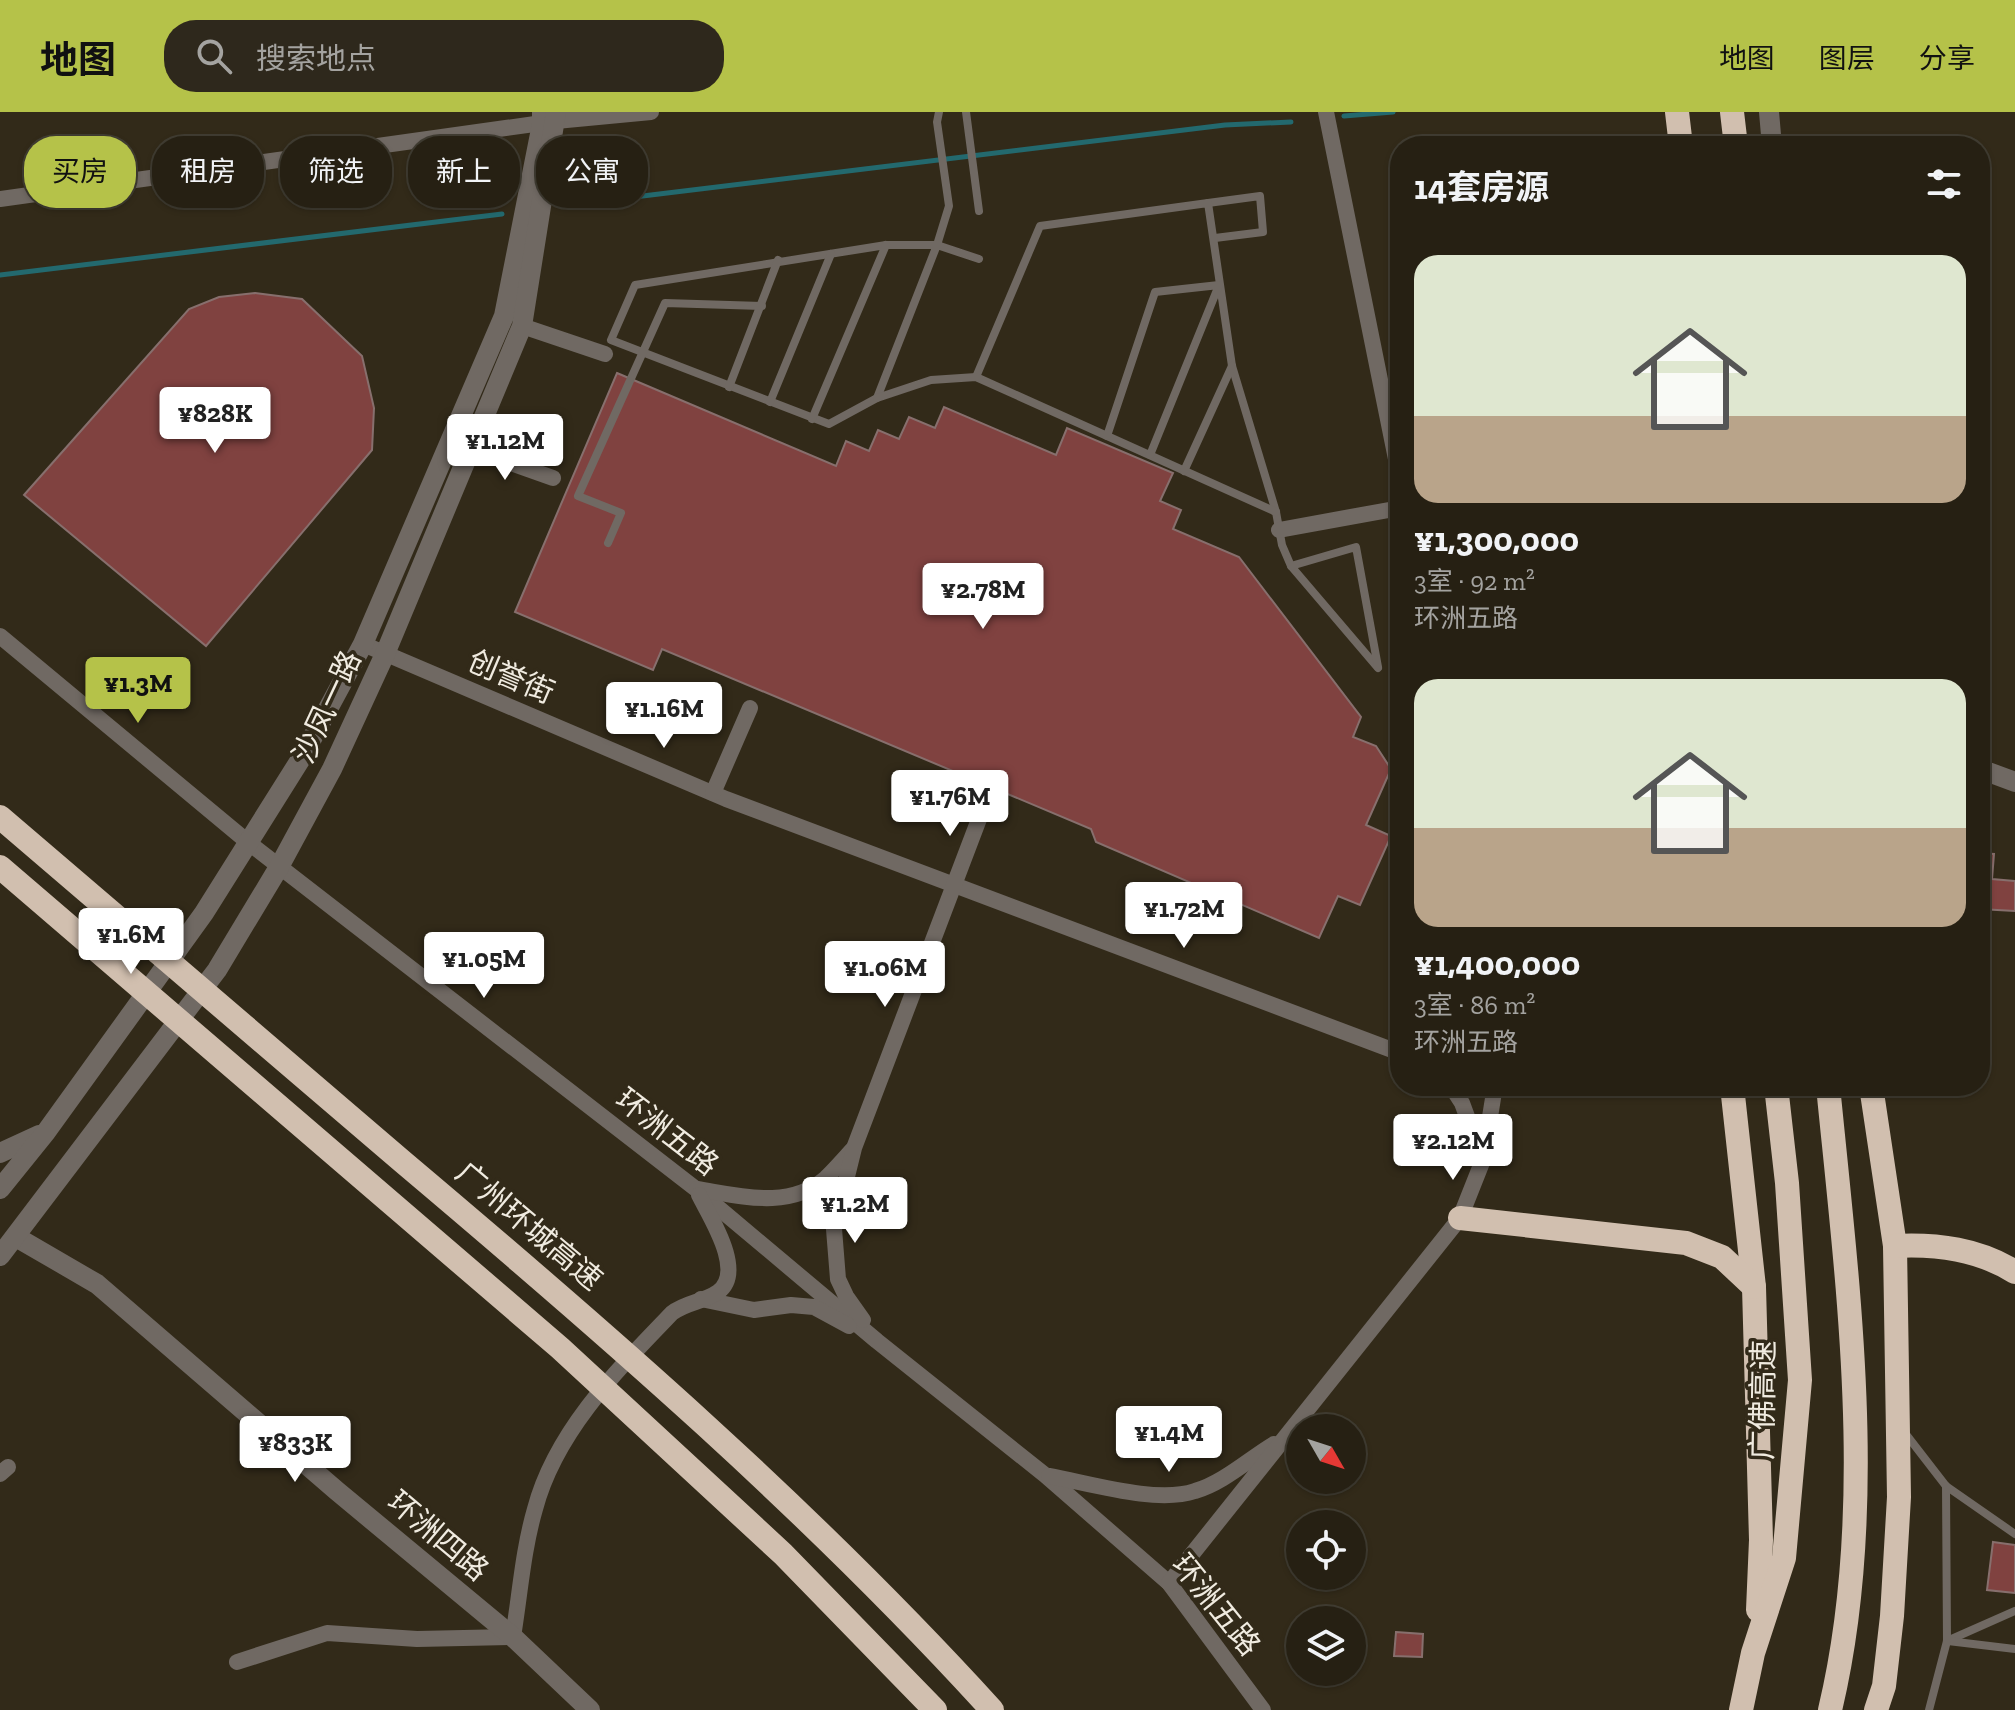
<!DOCTYPE html>
<html lang="zh">
<head>
<meta charset="utf-8">
<style>
	:root { --surface:#262013; --page:#2e281c; --text:#f1f3f6; --muted:#a4a3a0; --line:#423e33; --accent:#b5c249 }
	body { margin:0; font-family:"Zilla Slab","Noto Sans SC",serif; background:var(--page); color:var(--text); height:100vh; display:flex; flex-direction:column; font-size:30px; white-space:nowrap }
	* { box-sizing:border-box; margin:0 }
	p { font-size:26px; color:var(--muted) }
	.icon { flex:none; width:44px; height:44px; fill:none; stroke:currentColor; stroke-width:2; stroke-linecap:round; stroke-linejoin:round }
	.map { position:relative; flex:1; overflow:hidden }
	.panel { position:absolute; left:1390px; top:24px; width:600px; height:960px; display:flex; flex-direction:column; background:var(--surface); border-radius:32px; box-shadow:0 2px 6px #0004,0 0 0 2px var(--line) }
	.panel>* { flex:none }
	.top-card { position:absolute; left:24px; top:24px; width:760px; height:72px; display:flex; gap:16px }
	.needle { width:52px; rotate:129deg }
	.buttons { position:absolute; left:1286px; top:1302px; display:grid; gap:16px }
	.buttons a { display:grid; place-items:center; width:80px; height:80px; border-radius:50%; background:var(--surface); box-shadow:0 2px 6px #0004,0 0 0 2px var(--line); font-size:40px }
	.price { position:absolute; translate:-50% -68px; padding:0 18px; border-radius:8px; background:#fff; color:#222; font-size:26px; line-height:52px; filter:drop-shadow(0 2px 4px #0008) }
	.price::after { content:''; position:absolute; left:50%; top:48px; width:24px; height:18px; margin-left:-12px; background:inherit; clip-path:polygon(0 0,100% 0,50% 100%) }
	.price.active { background:var(--accent); color:#111 }
	ul { padding:0; list-style:none }
	li { display:grid; align-content:center; gap:16px; height:424px; padding:0 24px }
	li span { display:grid; place-items:center; height:248px; border-radius:24px; color:#555 }
	li>.icon { margin-inline-start:auto }
	span .icon { width:144px; height:144px; fill:#fffc; stroke-width:1 }
	li b { font-size:34px }
	h2 { display:flex; justify-content:space-between; align-items:center; height:96px; padding:0 24px; font-size:34px }
	.tag { padding:0 28px; border-radius:32px; background:var(--surface); box-shadow:0 2px 6px #0004,0 0 0 2px var(--line); font-size:28px; line-height:72px }
	.tag.active { background:var(--accent); color:#111 }
	header { display:flex; align-items:center; gap:48px; box-sizing:border-box; height:112px; padding:0 40px; background:var(--accent); color:#111 }
	header strong { font-size:38px }
	nav { display:flex; gap:44px; margin-inline-start:auto; font-size:28px }
	.search { width:560px; height:72px; background:var(--page); display:flex; align-items:center; gap:20px; box-sizing:border-box; padding:0 28px; border-radius:32px; color:var(--muted); font-size:30px }
	.map>svg:first-child { display:block }
	.lines { fill:none; stroke-linecap:round; stroke-linejoin:round }
	.stream { stroke:#23696e; stroke-width:5 }
	.building { fill:#804240; stroke:#876f6d; stroke-width:2 }
	.service { stroke:#706963; stroke-width:8 }
	.minor { stroke:#706963; stroke-width:16 }
	.tertiary { stroke:#706963; stroke-width:20 }
	.motorway { stroke:#d1bfaf; stroke-width:24 }
	.labels { text-anchor:middle; stroke-width:7; stroke-linejoin:round; paint-order:stroke }
	.street-label { font-size:30px; fill:#f0ebe0; stroke:#322a19 }
</style>
</head>
<body>
<header>
<strong>地图</strong>
<div class="search"><svg class="icon" aria-label="search" viewBox="0 0 24 24"><circle cx="10" cy="10" r="6"/><path d="M15 15l6 6"/></svg>搜索地点</div>
<nav><a>地图</a><a>图层</a><a>分享</a></nav>
</header>
<div class="map">
<svg width="2015" height="1598" viewBox="0 0 2015 1598">
	<rect width="100%" height="100%" fill="#322a19"/>
	<g class="lines">
		<!-- stream -->
		<g class="stream">
			<path d="M1344,4L1393,0"/>
			<path d="M585,91L1225,13L1291,10"/>
			<path d="M0,163L502,102"/>
		</g>
	</g>
	<!-- building -->
	<g class="building">
		<path d="M255,181L302,187L362,244L374,296L372,338L206,534L24,383L189,197L219,185Z"/>
		<path d="M617,261L836,354L846,329L869,339L878,318L899,327L909,305L935,316L944,295L1056,343L1067,316L1173,361L1160,389L1181,398L1173,417L1239,445L1361,605L1353,625L1376,634L1391,657L1366,713L1391,724L1360,793L1338,784L1319,826L1096,730L1091,717L662,537L653,558L515,500Z"/>
		<path d="M1980,741L1994,742L1992,767L2015,769V799L1980,797Z"/>
		<path d="M1993,1430L2015,1433V1481L1987,1478Z"/>
		<path d="M1396,1520L1423,1522L1422,1545L1394,1544Z"/>
	</g>
	<g class="lines">
		<!-- service -->
		<g class="service">
			<path d="M939,0L937,10L949,94L937,133L877,286L829,312L611,228L635,173L886,133H937L979,147"/>
			<path d="M966,0L979,99"/>
			<path d="M1208,91L1260,84L1263,120L1215,126"/>
			<path d="M976,265L1040,114L1208,91L1232,254L1276,400L1282,433L1291,454L1378,556"/>
			<path d="M729,275L778,148"/>
			<path d="M877,286L931,268L976,265L1276,400"/>
			<path d="M770,290L831,142"/>
			<path d="M812,307L886,133"/>
			<path d="M1107,324L1155,180L1219,173L1150,343"/>
			<path d="M1184,359L1232,254"/>
			<path d="M608,431L621,401L578,384L665,191L762,194"/>
			<path d="M1291,454L1356,435L1378,555"/>
			<path d="M1905,1321L1946,1374L2015,1422"/>
			<path d="M1947,1529L2015,1499"/>
			<path d="M1948,1529L2015,1537"/>
			<path d="M1929,1598L1947,1529L1946,1374"/>
		</g>
		<!-- minor -->
		<g class="minor">
			<path d="M1326,0L1400,367"/>
			<path d="M0,87L556,9L651,0"/>
			<path d="M522,214L605,242"/>
			<path d="M472,337L553,366"/>
			<path d="M1279,418L1400,396"/>
			<path d="M0,524L249,731L696,1077L877,1229L1045,1363L1169,1471L1263,1598"/>
			<path d="M363,532L726,687L1400,941"/>
			<path d="M713,681L750,596"/>
			<path d="M1451,974L1462,991L1482,1045"/>
			<path d="M697,1077C741,1084 789,1098 826,1066C835,1057 844,1047 852,1038"/>
			<path d="M701,1187L754,1198L791,1193L814,1195L849,1214"/>
			<path d="M863,1208L846,1184L838,1167L834,1117L854,1036L984,694"/>
			<path d="M0,1362L8,1355"/>
			<path d="M1049,1364C1089,1371 1156,1392 1195,1379C1223,1371 1249,1347 1274,1332"/>
			<path d="M1169,1471L1460,1106L1483,1048L1495,974"/>
			<path d="M237,1550L327,1521L417,1527L513,1525C520,1482 523,1438 535,1397C555,1320 618,1257 672,1201C686,1190 704,1190 718,1180C746,1160 710,1105 699,1083"/>
		</g>
		<!-- tertiary -->
		<g class="tertiary">
			<path d="M1769,0L1772,34"/>
			<path d="M1980,657L2015,670"/>
			<path d="M0,1041L39,1023"/>
			<path d="M0,1077L46,1020L204,801L302,645L363,532L504,204L542,12V0"/>
			<path d="M16,1125L97,1172L337,1379L513,1525L590,1598"/>
			<path d="M0,1144L217,858L279,755L332,657L385,542L522,214L556,0"/>
		</g>
		<!-- motorway -->
		<g class="motorway">
			<path d="M1677,0L1681,34"/>
			<path d="M1732,0L1736,34"/>
			<path d="M0,705C134,820 268,935 403,1050C608,1223 811,1399 992,1598"/>
			<path d="M0,755L560,1236L783,1442L935,1598"/>
			<path d="M1732,974L1754,1175L1761,1428L1758,1498"/>
			<path d="M1828,974C1848,1177 1878,1397 1830,1598"/>
			<path d="M1871,974L1895,1134L1899,1385L1892,1504L1884,1574L1876,1598"/>
			<path d="M1460,1106L1686,1131L1722,1145L1754,1175"/>
			<path d="M1895,1134C1938,1132 1978,1137 2015,1160"/>
			<path d="M1741,1598L1753,1541L1784,1446L1800,1268L1787,1071L1776,974"/>
		</g>
	</g>
	<g class="labels">
		<!-- street labels -->
		<g class="street-label">
			<text transform="translate(511 565) rotate(23)" y="10">创誉街</text>
			<text transform="translate(327 595) rotate(-65)" y="10">沙凤一路</text>
			<text transform="translate(667 1020) rotate(38)" y="10">环洲五路</text>
			<text transform="translate(529 1114) rotate(40)" y="10">广州环城高速</text>
			<text transform="translate(1763 1288) rotate(-89)" y="10">广佛高速</text>
			<text transform="translate(438 1424) rotate(40)" y="10">环洲四路</text>
			<text transform="translate(1216 1493) rotate(51)" y="10">环洲五路</text>
		</g>
	</g>
</svg>
<div class="buttons">
<a><svg class="needle" viewBox="-14 -14 28 28"><path d="M0-13l5 13h-10z" fill="#e53935"/><path d="M0 13l5-13h-10z" fill="#a4a3a0"/></svg></a>
<a><svg class="icon" aria-label="locate" viewBox="0 0 24 24"><circle cx="12" cy="12" r="6"/><path d="M12 2v4M12 18v4M2 12h4M18 12h4"/></svg></a>
<a><svg class="icon" aria-label="layers" viewBox="0 0 24 24"><path d="M12 4l9 5-9 5-9-5zM3 14l9 5 9-5"/></svg></a>
</div>
<b class="price" style="left:215px;top:343px">¥828K</b>
<b class="price" style="left:505px;top:370px">¥1.12M</b>
<b class="price" style="left:983px;top:519px">¥2.78M</b>
<b class="price active" style="left:138px;top:613px">¥1.3M</b>
<b class="price" style="left:664px;top:638px">¥1.16M</b>
<b class="price" style="left:950px;top:726px">¥1.76M</b>
<b class="price" style="left:1184px;top:838px">¥1.72M</b>
<b class="price" style="left:131px;top:864px">¥1.6M</b>
<b class="price" style="left:484px;top:888px">¥1.05M</b>
<b class="price" style="left:885px;top:897px">¥1.06M</b>
<b class="price" style="left:1453px;top:1070px">¥2.12M</b>
<b class="price" style="left:855px;top:1133px">¥1.2M</b>
<b class="price" style="left:1169px;top:1362px">¥1.4M</b>
<b class="price" style="left:295px;top:1372px">¥833K</b>
<div class="top-card">
<a class="tag active">买房</a>
<a class="tag">租房</a>
<a class="tag">筛选</a>
<a class="tag">新上</a>
<a class="tag">公寓</a>
</div>
<section class="panel">
<h2>14套房源<svg class="icon" aria-label="filters" viewBox="0 0 24 24"><path d="M4 7h16M4 17h16"/><circle cx="9" cy="7" r="2"/><circle cx="15" cy="17" r="2"/></svg></h2>
<ul>
<li><span style="background:linear-gradient(#dfe7d0 65%,#b9a48a 0)"><svg class="icon" aria-label="home" viewBox="0 0 24 24"><path d="M3 11l9-7 9 7M6 9v11h12V9"/></svg></span><div><b>¥1,300,000</b><p>3室 · 92 m²</p><p>环洲五路</p></div></li>
<li><span style="background:linear-gradient(#dfe7d0 60%,#b9a48a 0)"><svg class="icon" aria-label="home" viewBox="0 0 24 24"><path d="M3 11l9-7 9 7M6 9v11h12V9"/></svg></span><div><b>¥1,400,000</b><p>3室 · 86 m²</p><p>环洲五路</p></div></li>
</ul>
</section>
</div>
</body>
</html>
